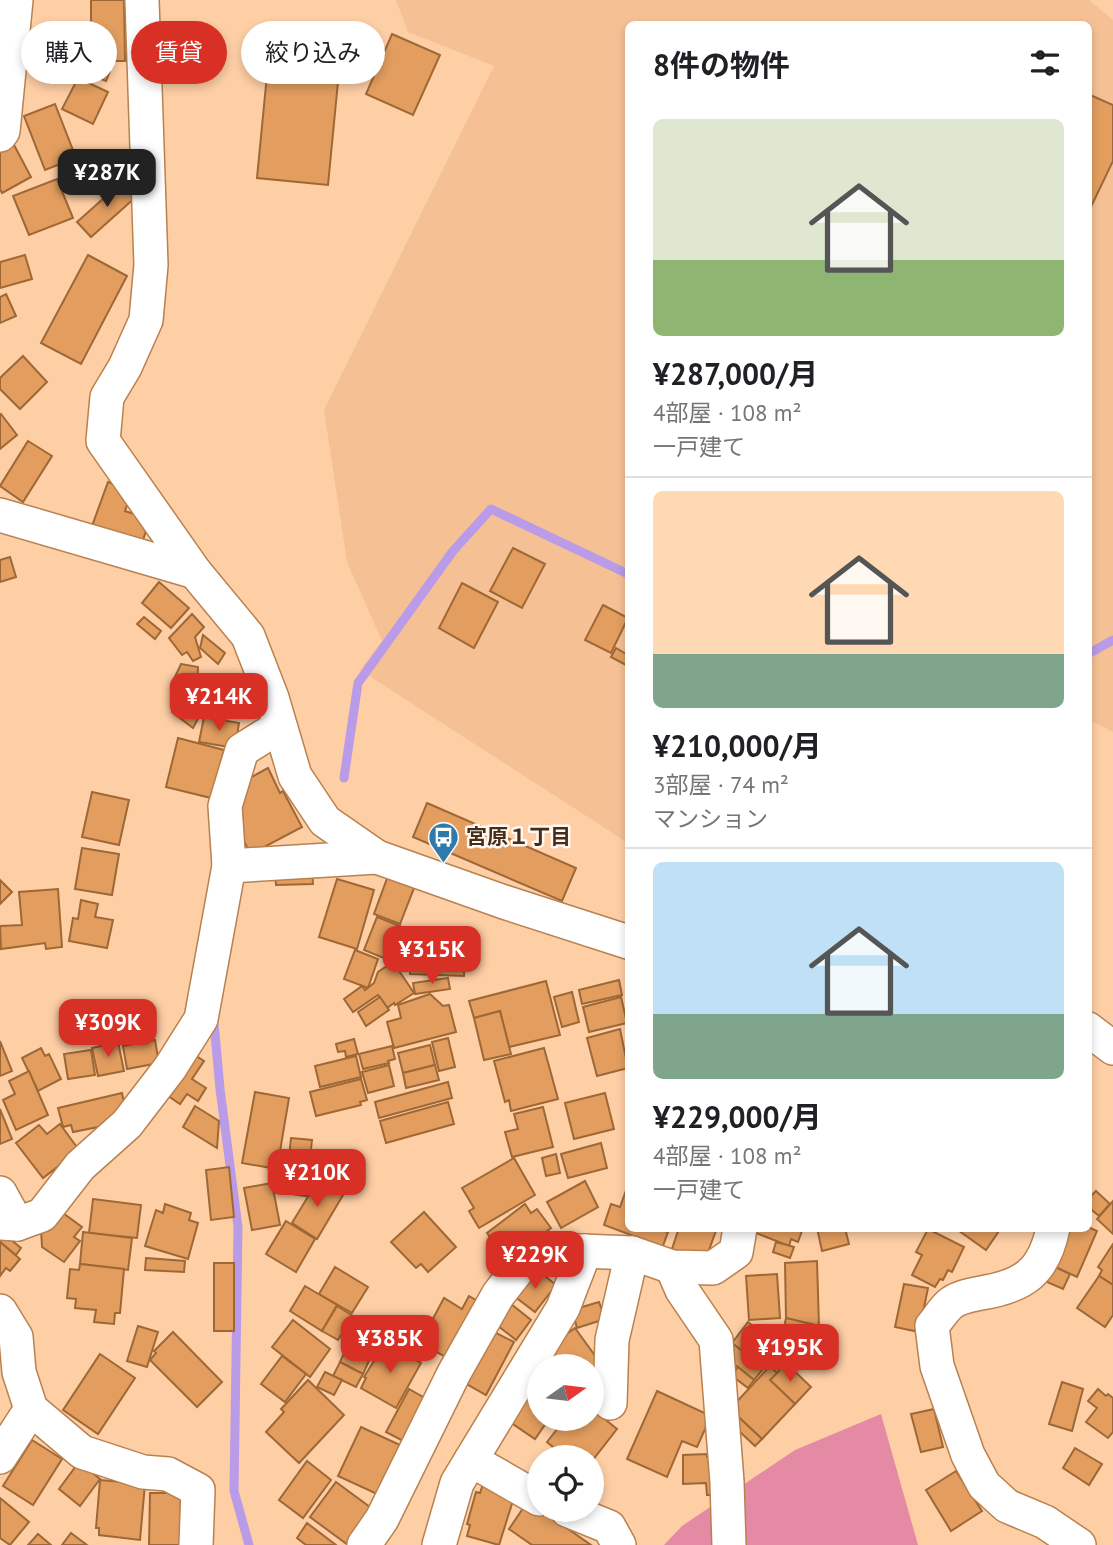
<!DOCTYPE html>
<html lang="ja">
<head>
<meta charset="utf-8">
<style>
	:root { --surface:#fff; --page:#f2f2f2; --text:#202124; --muted:#757577; --line:#e0e0e0; --accent:#d93025 }
	body { margin:0; font-family:"PT Sans","Noto Sans JP",sans-serif; background:var(--page); color:var(--text); height:100vh; display:flex; flex-direction:column; font-size:26px; white-space:nowrap }
	* { box-sizing:border-box; margin:0 }
	p { font-size:23px; color:var(--muted) }
	.icon { flex:none; width:38px; height:38px; fill:none; stroke:currentColor; stroke-width:2; stroke-linecap:round; stroke-linejoin:round }
	.map { position:relative; flex:1; overflow:hidden }
	.details { position:absolute; left:625px; top:21px; width:467px; height:1211px; display:flex; flex-direction:column; background:var(--surface); border-radius:10px; box-shadow:0 4px 10px #0003 }
	.details>* { flex:none }
	.top-card { position:absolute; left:21px; top:21px; width:499px; height:63px; display:flex; gap:14px }
	.needle { width:46px; rotate:76deg }
	.fabs { position:absolute; left:527px; top:1354px; display:grid; gap:14px }
	.fabs a { display:grid; place-items:center; width:77px; height:77px; border-radius:50%; background:var(--surface); box-shadow:0 4px 10px #0003; font-size:35px }
	.price { position:absolute; translate:-50% -60px; padding:0 16px; border-radius:14px; background:var(--accent); color:#fff; font-size:23px; line-height:46px; filter:drop-shadow(0 2px 4px #0008) }
	.price::after { content:''; position:absolute; left:50%; top:42px; width:21px; height:16px; margin-left:-10px; background:inherit; clip-path:polygon(0 0,100% 0,50% 100%) }
	.price.current { background:#222; color:#fff }
	ul { padding:0; list-style:none }
	li { display:grid; align-content:center; gap:14px; height:371px; padding:0 28px }
	li+li { border-top:2px solid var(--line) }
	li span { display:grid; place-items:center; height:217px; border-radius:10px; color:#555 }
	li>.icon { margin-inline-start:auto }
	span .icon { width:126px; height:126px; fill:#fffc; stroke-width:1 }
	li b { font-size:30px }
	h2 { display:flex; justify-content:space-between; align-items:center; height:84px; padding:0 28px; font-size:30px }
	.tag { padding:0 24px; border-radius:32px; background:var(--surface); box-shadow:0 4px 10px #0003; font-size:24px; line-height:63px }
	.tag.current { background:var(--accent); color:#fff }
	.map>svg:first-child { display:block }
	.built { fill:#f5c194 }
	.forest { fill:#e58aa4 }
	.lines { fill:none; stroke-linecap:round; stroke-linejoin:round }
	.stream { stroke:#b99be8; stroke-width:9 }
	.building { fill:#e29d5f; stroke:#9e6836; stroke-width:2 }
	.minor-casing { stroke:#b9814f; stroke-width:36 }
	.minor { stroke:#fff; stroke-width:33 }
	.labels { text-anchor:middle; stroke-width:5; stroke-linejoin:round; paint-order:stroke }
	.poi-label { font-size:21px; font-weight:bold; fill:#452d18; stroke:#fff8f3; text-anchor:start }
</style>
</head>
<body>
<div class="map">
<svg width="1113" height="1545" viewBox="0 0 1113 1545">
	<rect width="100%" height="100%" fill="#fecea5"/>
	<!-- built -->
	<path class="built" d="M396,0H1089L1113,20V732L1088,719V24H628V843L360,670L382,641L347,562L324,410L494,66L408,32Z"/>
	<!-- forest -->
	<path class="forest" d="M881,1414L918,1545H664L682,1526L795,1450Z"/>
	<g class="lines">
		<!-- stream -->
		<g class="stream">
			<path d="M1088,654L1113,640"/>
			<path d="M344,778L358,683L453,551L491,509L628,574"/>
			<path d="M214,1023L220,1089L238,1227L234,1491L249,1545"/>
		</g>
	</g>
	<!-- building -->
	<g class="building">
		<path d="M91,0H124L125,61H91Z"/>
		<path d="M392,34L440,55L413,115L366,94Z"/>
		<path d="M28,41H68V68L27,67Z"/>
		<path d="M269,54L340,61L328,185L257,178Z"/>
		<path d="M91,64L110,71L106,81L88,74Z"/>
		<path d="M78,78L108,92L93,124L62,109Z"/>
		<path d="M1088,94L1113,105V161L1088,213Z"/>
		<path d="M55,104L76,158L45,170L24,116Z"/>
		<path d="M13,143L31,177L2,193L0,189V149Z"/>
		<path d="M84,167L90,188L71,193L65,173Z"/>
		<path d="M57,179L73,218L29,235L13,196Z"/>
		<path d="M123,181L137,196L91,237L77,222Z"/>
		<path d="M25,255L32,279L0,288V262Z"/>
		<path d="M88,255L127,276L81,364L41,343Z"/>
		<path d="M6,294L16,316L0,323V297Z"/>
		<path d="M23,356L47,382L20,409L0,389V378Z"/>
		<path d="M1,414L17,435L0,449V415Z"/>
		<path d="M28,441L52,456L23,502L0,486Z"/>
		<path d="M108,482L122,487L130,496L125,511L150,519L142,543L92,526Z"/>
		<path d="M513,548L545,564L522,608L490,591Z"/>
		<path d="M10,557L16,577L0,582V560Z"/>
		<path d="M159,582L189,608L171,628L142,603Z"/>
		<path d="M462,583L498,602L474,648L439,628Z"/>
		<path d="M603,605L628,618L611,653L585,640Z"/>
		<path d="M192,614L204,627L195,637L201,657L193,661L187,652L182,655L169,638Z"/>
		<path d="M144,617L161,631L155,639L137,624Z"/>
		<path d="M203,635L225,653L218,664L200,648Z"/>
		<path d="M616,648L628,655V666L611,657Z"/>
		<path d="M181,664L198,667L197,692L207,702L193,728L172,712L185,687L173,681Z"/>
		<path d="M216,675L247,681L240,718L209,712Z"/>
		<path d="M204,717L239,723L235,748L199,742Z"/>
		<path d="M178,738L224,750L211,798L166,787Z"/>
		<path d="M268,768L280,793L283,791L302,827L251,854L238,831L243,817L236,802L246,780Z"/>
		<path d="M92,792L129,800L119,845L82,837Z"/>
		<path d="M427,803L576,868L562,901L413,837Z"/>
		<path d="M82,848L119,854L112,895L75,889Z"/>
		<path d="M312,871L313,884L276,885L275,873Z"/>
		<path d="M389,873L416,883L400,924L374,914Z"/>
		<path d="M337,879L374,890L357,949L319,937Z"/>
		<path d="M0,880L12,892L0,904Z"/>
		<path d="M58,889L62,947L46,949L45,943L1,949L0,926L22,925L19,892Z"/>
		<path d="M81,900L98,904L95,917L113,920L107,948L69,941L73,918L78,919Z"/>
		<path d="M377,917L400,926L386,959L364,950Z"/>
		<path d="M410,948H465L464,976L410,974Z"/>
		<path d="M355,950L378,959L368,988L344,979Z"/>
		<path d="M393,962L414,993L395,1005L394,1003L387,1008L378,995L353,1012L344,999L362,986L365,990L374,983L378,972Z"/>
		<path d="M448,978L450,989L415,994L413,983Z"/>
		<path d="M619,980L622,995L582,1004L579,990Z"/>
		<path d="M546,981L560,1035L509,1047L500,1011L474,1018L469,1001Z"/>
		<path d="M572,992L579,1022L562,1027L554,997Z"/>
		<path d="M430,994L443,1006L449,1005L456,1032L394,1048L387,1022L401,1018L398,1005Z"/>
		<path d="M380,997L389,1010L366,1026L358,1012Z"/>
		<path d="M621,997L627,1023L589,1032L583,1007Z"/>
		<path d="M500,1011L511,1054L484,1060L474,1018Z"/>
		<path d="M620,1029L628,1068L597,1076L587,1038Z"/>
		<path d="M448,1038L455,1067L439,1071L432,1042Z"/>
		<path d="M354,1039L358,1054L346,1057L345,1051L338,1052L336,1044Z"/>
		<path d="M155,1040L159,1063L127,1069L123,1046Z"/>
		<path d="M0,1041L12,1071L0,1076Z"/>
		<path d="M118,1042L124,1071L98,1076L92,1048Z"/>
		<path d="M430,1045L435,1065L403,1073L398,1053Z"/>
		<path d="M392,1046L395,1059L388,1061L389,1063L363,1069L359,1054Z"/>
		<path d="M41,1048L45,1056L49,1054L61,1079L38,1091L22,1058Z"/>
		<path d="M544,1048L558,1099L511,1111L509,1100L505,1102L494,1061Z"/>
		<path d="M91,1050L95,1075L68,1079L64,1054Z"/>
		<path d="M187,1050L204,1061L192,1079L206,1088L198,1101L187,1094L180,1104L161,1091Z"/>
		<path d="M356,1056L361,1077L320,1087L315,1066Z"/>
		<path d="M389,1065L394,1086L368,1093L362,1072Z"/>
		<path d="M435,1065L439,1080L406,1088L403,1073Z"/>
		<path d="M29,1071L48,1115L16,1130L3,1100L15,1094L9,1081Z"/>
		<path d="M361,1079L367,1100L360,1102L361,1105L316,1116L310,1092Z"/>
		<path d="M448,1082L452,1098L379,1118L375,1102Z"/>
		<path d="M255,1092L289,1098L277,1169L242,1163Z"/>
		<path d="M122,1093L126,1112L118,1123L73,1132L71,1125L63,1127L58,1108Z"/>
		<path d="M605,1093L614,1129L574,1139L565,1103Z"/>
		<path d="M448,1102L454,1124L386,1143L380,1121Z"/>
		<path d="M195,1106L219,1121L217,1148L183,1127Z"/>
		<path d="M543,1107L553,1147L512,1157L505,1132L518,1129L514,1114Z"/>
		<path d="M0,1109L12,1139L0,1144Z"/>
		<path d="M60,1124L79,1150L43,1178L16,1143L39,1125L47,1134Z"/>
		<path d="M291,1138L312,1140L306,1196L285,1193Z"/>
		<path d="M601,1143L607,1168L568,1178L561,1154Z"/>
		<path d="M556,1154L560,1173L546,1176L542,1158Z"/>
		<path d="M514,1158L535,1195L479,1228L469,1211L474,1208L462,1188Z"/>
		<path d="M229,1167L234,1217L211,1220L206,1170Z"/>
		<path d="M318,1180L343,1195L317,1239L292,1223Z"/>
		<path d="M585,1181L598,1207L561,1228L547,1202Z"/>
		<path d="M272,1183L280,1225L252,1230L244,1188Z"/>
		<path d="M628,1185V1228H666L665,1231L668,1232L661,1251L639,1238L604,1225L611,1204L620,1207Z"/>
		<path d="M1096,1191L1110,1204L1099,1216L1088,1207V1199Z"/>
		<path d="M93,1199L141,1205L137,1238L89,1233Z"/>
		<path d="M1113,1201V1234L1097,1219Z"/>
		<path d="M165,1204L191,1213L189,1220L198,1223L188,1259L145,1246L156,1210L163,1213Z"/>
		<path d="M525,1204L531,1213L537,1209L551,1228L507,1261L487,1233Z"/>
		<path d="M56,1208L82,1227L74,1237L80,1241L64,1262L42,1247L41,1229Z"/>
		<path d="M424,1212L456,1247L428,1272L421,1264L416,1268L391,1242Z"/>
		<path d="M286,1221L315,1239L296,1272L266,1254Z"/>
		<path d="M1088,1227L1097,1231L1077,1277L1053,1266L1069,1228Z"/>
		<path d="M679,1228H717L705,1261L672,1249Z"/>
		<path d="M751,1228H803L798,1242L791,1239L789,1246L751,1231Z"/>
		<path d="M817,1228H845L849,1244L822,1251Z"/>
		<path d="M955,1228H1001L986,1250Z"/>
		<path d="M928,1229L964,1247L952,1272L948,1270L943,1280L940,1279L935,1287L912,1275L922,1255L916,1252Z"/>
		<path d="M83,1232L132,1238L128,1270L80,1264Z"/>
		<path d="M5,1235L21,1248L16,1255L0,1242Z"/>
		<path d="M0,1242L20,1259L10,1271L6,1268L0,1276Z"/>
		<path d="M776,1242L794,1247L790,1258L773,1252Z"/>
		<path d="M1113,1244V1285L1099,1276L1102,1270L1098,1267Z"/>
		<path d="M146,1258L185,1261L184,1272L145,1270Z"/>
		<path d="M817,1261L819,1326L786,1318L785,1263Z"/>
		<rect x="214" y="1263" width="20" height="68"/>
		<path d="M80,1264L124,1269L120,1313H115L114,1324L94,1322L96,1310L75,1308L76,1299L67,1298L70,1269L79,1270Z"/>
		<path d="M1053,1266L1070,1274L1063,1289L1040,1279Z"/>
		<path d="M335,1267L368,1287L352,1313L319,1294Z"/>
		<path d="M536,1269L556,1285L535,1312L514,1296Z"/>
		<path d="M777,1274L780,1318L749,1320L746,1276Z"/>
		<path d="M1099,1276L1113,1285V1315L1105,1327L1077,1308Z"/>
		<path d="M904,1284L928,1288L919,1332L895,1327Z"/>
		<path d="M305,1286L337,1305L322,1331L290,1311Z"/>
		<path d="M469,1296L483,1304L451,1360L420,1343L444,1298L462,1309Z"/>
		<path d="M505,1299L531,1320L516,1340L489,1319Z"/>
		<path d="M599,1302L605,1319L577,1328L572,1310Z"/>
		<path d="M337,1306L353,1316L338,1340L322,1331Z"/>
		<path d="M786,1318L819,1326L811,1363L778,1356Z"/>
		<path d="M293,1320L330,1349L310,1377L272,1347Z"/>
		<path d="M748,1322L780,1348L764,1368L732,1343Z"/>
		<path d="M138,1326L158,1332L147,1367L127,1361Z"/>
		<path d="M575,1328L601,1364L592,1370V1367H554L543,1351Z"/>
		<path d="M492,1331L514,1342L486,1395L465,1383Z"/>
		<path d="M173,1332L222,1382L197,1407L150,1360L156,1353L154,1351Z"/>
		<path d="M349,1342L372,1354L363,1374L340,1362Z"/>
		<path d="M385,1343L421,1363L396,1408L361,1388L366,1378L364,1377Z"/>
		<path d="M732,1343L764,1368L754,1380L723,1355Z"/>
		<path d="M100,1354L135,1378L98,1434L63,1410Z"/>
		<path d="M282,1356L306,1374L285,1402L261,1384Z"/>
		<path d="M340,1362L363,1374L356,1387L333,1376Z"/>
		<path d="M786,1363L811,1387L795,1404L770,1380Z"/>
		<path d="M770,1366L777,1373L770,1380L795,1404L762,1439L730,1409Z"/>
		<path d="M738,1367L754,1380L748,1388L731,1375Z"/>
		<path d="M325,1372L342,1380L334,1395L317,1387Z"/>
		<path d="M539,1379V1419H549L535,1439L501,1416Z"/>
		<path d="M308,1380L344,1415L299,1463L266,1432L284,1412L281,1409Z"/>
		<path d="M1062,1382L1083,1389L1072,1431L1049,1424Z"/>
		<path d="M409,1389L430,1401L407,1443L386,1432Z"/>
		<path d="M1098,1389L1106,1396L1108,1394L1113,1398V1432L1108,1438L1086,1422L1097,1408L1088,1401Z"/>
		<path d="M657,1391L711,1416L697,1447L682,1441L667,1477L627,1459Z"/>
		<path d="M592,1409L617,1429L592,1461V1458H566L547,1442L565,1419H592Z"/>
		<path d="M730,1409L762,1439L755,1446L724,1417Z"/>
		<path d="M934,1409L943,1447L921,1452L911,1414Z"/>
		<path d="M361,1427L400,1445L377,1494L338,1476Z"/>
		<path d="M32,1440L62,1459L33,1505L3,1486Z"/>
		<path d="M1075,1448L1102,1464L1089,1485L1063,1468Z"/>
		<path d="M707,1454V1457H716L721,1495H707L706,1483L683,1484V1455Z"/>
		<path d="M307,1461L331,1480L303,1518L279,1500Z"/>
		<path d="M79,1462L100,1479L80,1506L59,1489Z"/>
		<path d="M956,1471L982,1511L951,1531L926,1490Z"/>
		<path d="M100,1480L145,1484L140,1540L99,1535V1528H96Z"/>
		<path d="M484,1481L516,1491L499,1545L467,1536L470,1525L467,1524L476,1492L480,1493Z"/>
		<path d="M336,1482L374,1510L348,1545L310,1517Z"/>
		<path d="M150,1493H181L180,1545H149Z"/>
		<path d="M0,1498L29,1522L10,1545L0,1538Z"/>
		<path d="M528,1501L541,1510L591,1545H532L509,1529Z"/>
		<path d="M307,1523L336,1545H306L297,1538Z"/>
		<path d="M71,1533L87,1545H62Z"/>
		<path d="M38,1534L51,1545H28Z"/>
	</g>
	<g class="lines">
		<defs>
			<g id="minor">
				<path d="M142,0L151,265L146,320L125,367L107,397L103,441L195,572L248,636L272,698L295,776L325,821L377,857L504,902L628,942"/>
				<path d="M0,135L3,131L16,0"/>
				<path d="M0,515L195,572"/>
				<path d="M229,866L377,857"/>
				<path d="M1088,1029L1113,1048"/>
				<path d="M0,1193L17,1224"/>
				<path d="M0,1223L17,1224L42,1215L80,1166L127,1124L170,1068L201,1019L229,866L225,806L242,750L280,726"/>
				<path d="M1053,1228C1044,1272 1024,1286 981,1293C972,1295 958,1297 950,1304C943,1310 938,1319 932,1326L937,1366L968,1455L984,1485L1007,1506L1045,1522L1079,1545"/>
				<path d="M672,1267L682,1290L716,1340L727,1482L729,1545"/>
				<path d="M0,1311L16,1337L19,1372L31,1409L82,1452L143,1472L168,1474L198,1490L196,1545"/>
				<path d="M610,1403L612,1340L632,1253"/>
				<path d="M0,1457L31,1409"/>
				<path d="M471,1460L539,1499"/>
				<path d="M567,1510L609,1527L619,1545"/>
				<path d="M364,1545L382,1519L454,1373L498,1295L519,1268L556,1250L632,1253L672,1267L713,1268L736,1252L740,1228"/>
				<path d="M439,1545L457,1483L563,1308L585,1251"/>
			</g>
		</defs>
		<!-- minor casing -->
		<use href="#minor" class="minor-casing"/>
		<!-- minor -->
		<use href="#minor" class="minor"/>
	</g>
	<!-- icons -->
	<defs>
		<symbol id="bus-pin" viewBox="-11 -11 22 30"><path d="M0 17L-7.5 6A9.5 9.5 0 1 1 7.5 6Z" fill="#2e7aad" stroke="#fff8f3"/><path d="M-5-6H5V4H4V6H2V4H-2V6H-4V4H-5ZM-3.5-4V0h7V-4ZM-3.5 1.2v1.5H-2V1.2ZM2 1.2v1.5H3.5V1.2Z" fill="#fff"/></symbol>
	</defs>
	<g fill-rule="evenodd">
		<use href="#bus-pin" x="426" y="820" width="35" height="47"/>
	</g>
	<g class="labels">
		<!-- poi labels -->
		<g class="poi-label">
			<text x="466" y="844">宮原１丁目</text>
		</g>
	</g>
</svg>
<div class="fabs">
<a><svg class="needle" viewBox="-14 -14 28 28"><path d="M0-13l5 13h-10z" fill="#e53935"/><path d="M0 13l5-13h-10z" fill="#757577"/></svg></a>
<a><svg class="icon" aria-label="locate" viewBox="0 0 24 24"><circle cx="12" cy="12" r="6"/><path d="M12 2v4M12 18v4M2 12h4M18 12h4"/></svg></a>
</div>
<b class="price current" style="left:107px;top:209px">¥287K</b>
<b class="price" style="left:219px;top:733px">¥214K</b>
<b class="price" style="left:432px;top:986px">¥315K</b>
<b class="price" style="left:108px;top:1059px">¥309K</b>
<b class="price" style="left:317px;top:1209px">¥210K</b>
<b class="price" style="left:535px;top:1291px">¥229K</b>
<b class="price" style="left:390px;top:1375px">¥385K</b>
<b class="price" style="left:790px;top:1384px">¥195K</b>
<div class="top-card">
<a class="tag">購入</a>
<a class="tag current">賃貸</a>
<a class="tag">絞り込み</a>
</div>
<section class="details">
<h2>8件の物件<svg class="icon" aria-label="filters" viewBox="0 0 24 24"><path d="M4 7h16M4 17h16"/><circle cx="9" cy="7" r="2"/><circle cx="15" cy="17" r="2"/></svg></h2>
<ul>
<li><span style="background:linear-gradient(#dfe7d0 65%,#8fb573 0)"><svg class="icon" aria-label="home" viewBox="0 0 24 24"><path d="M3 11l9-7 9 7M6 9v11h12V9"/></svg></span><div><b>¥287,000/月</b><p>4部屋 · 108 m²</p><p>一戸建て</p></div></li>
<li><span style="background:linear-gradient(#ffd9b3 75%,#7fa58c 0)"><svg class="icon" aria-label="home" viewBox="0 0 24 24"><path d="M3 11l9-7 9 7M6 9v11h12V9"/></svg></span><div><b>¥210,000/月</b><p>3部屋 · 74 m²</p><p>マンション</p></div></li>
<li><span style="background:linear-gradient(#bfe0f5 70%,#7fa58c 0)"><svg class="icon" aria-label="home" viewBox="0 0 24 24"><path d="M3 11l9-7 9 7M6 9v11h12V9"/></svg></span><div><b>¥229,000/月</b><p>4部屋 · 108 m²</p><p>一戸建て</p></div></li>
</ul>
</section>
</div>
</body>
</html>
